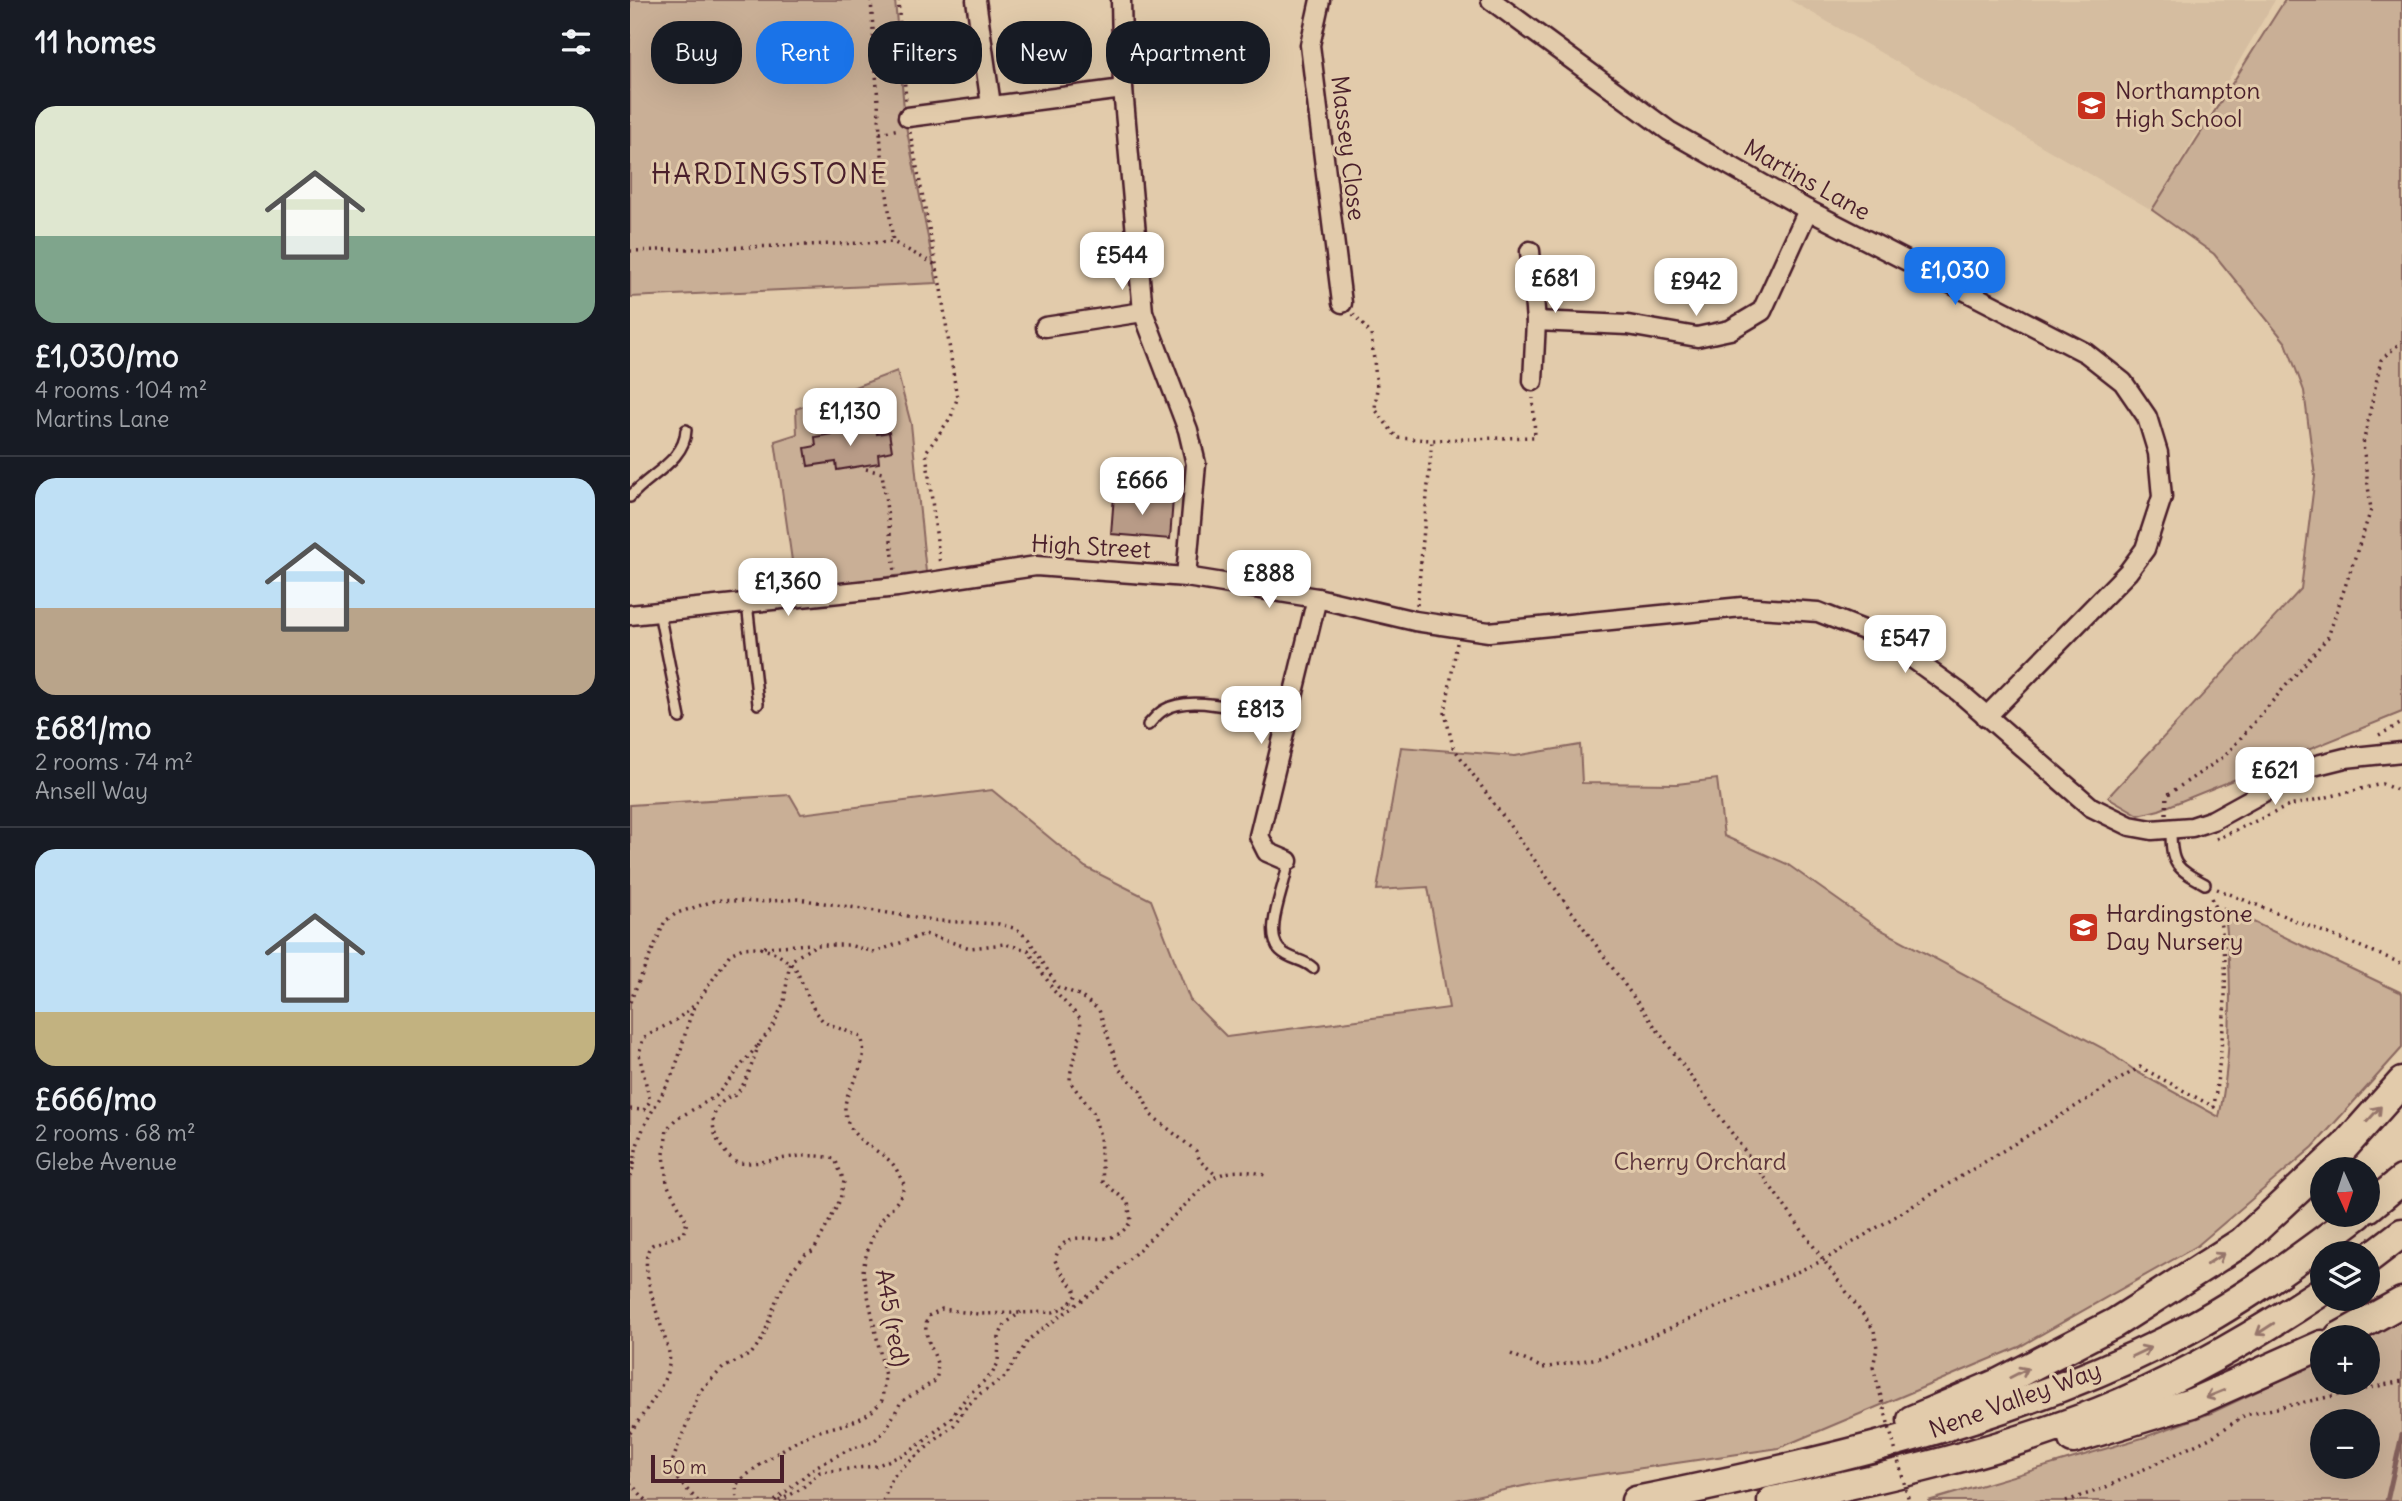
<!DOCTYPE html>
<html lang="en">
<head>
<meta charset="utf-8">
<style>
	:root { --surface:#171b24; --page:#20242c; --text:#f1f3f6; --muted:#9ea1a6; --line:#363941; --accent:#1a73e8 }
	body { margin:0; font-family:Delius,sans-serif; background:var(--page); color:var(--text); height:100vh; display:flex; flex-direction:column; font-size:26px; white-space:nowrap }
	* { box-sizing:border-box; margin:0 }
	p { font-size:23px; color:var(--muted) }
	.icon { flex:none; width:38px; height:38px; fill:none; stroke:currentColor; stroke-width:2; stroke-linecap:round; stroke-linejoin:round }
	.map { position:relative; flex:1; overflow:hidden }
	.drawer { display:flex; flex-direction:column; background:var(--surface); width:630px }
	.drawer>* { flex:none }
	.guide { position:absolute; left:21px; top:21px; width:665px; height:63px; display:flex; gap:14px }
	.needle { width:46px; rotate:177deg }
	.controls { position:absolute; left:1680px; top:1157px; display:grid; gap:14px }
	.controls a { display:grid; place-items:center; width:70px; height:70px; border-radius:50%; background:var(--surface); box-shadow:0 7px 28px #0002; font-size:35px }
	.scale { position:absolute; left:21px; bottom:18px; width:133px; box-sizing:border-box; padding-left:7px; border:4px solid #4a1f2b; border-top:0; font-size:19px; line-height:24px; white-space:nowrap; color:#4a1f2b; -webkit-text-stroke:5px #e2cbab; paint-order:stroke }
	.price { position:absolute; translate:-50% -60px; padding:0 16px; border-radius:14px; background:#fff; color:#222; font-size:23px; line-height:46px; filter:drop-shadow(0 2px 4px #0008) }
	.price::after { content:''; position:absolute; left:50%; top:42px; width:21px; height:16px; margin-left:-10px; background:inherit; clip-path:polygon(0 0,100% 0,50% 100%) }
	.price.current { background:var(--accent); color:#fff }
	ul { padding:0; list-style:none }
	li { display:grid; align-content:center; gap:14px; height:371px; padding:0 35px }
	li+li { border-top:2px solid var(--line) }
	li span { display:grid; place-items:center; height:217px; border-radius:21px; color:#555 }
	li>.icon { margin-inline-start:auto }
	span .icon { width:126px; height:126px; fill:#fffc; stroke-width:1 }
	li b { font-size:30px }
	h2 { display:flex; justify-content:space-between; align-items:center; height:84px; padding:0 35px; font-size:30px }
	.chip { padding:0 24px; border-radius:28px; background:var(--surface); box-shadow:0 7px 28px #0002; font-size:24px; line-height:63px }
	.chip.current { background:var(--accent); color:#fff }
	main { display:flex; flex:1; min-height:0 }
	.map>svg:first-child { display:block }
	.built { fill:#d5bda0 }
	.green { fill:#c9af96; stroke:#8a6760; stroke-width:2; fill-rule:evenodd }
	.lines { fill:none; stroke-linecap:round; stroke-linejoin:round }
	.stream { stroke:#825f5a; stroke-width:5 }
	.building { fill:#b89b87; stroke:#4a1f2b; stroke-width:2 }
	.service-casing { stroke:#4a1f2b; stroke-width:14 }
	.minor-casing { stroke:#4a1f2b; stroke-width:23 }
	.trunk-casing { stroke:#4a1f2b; stroke-width:33 }
	.path { stroke:#4a1f2b; stroke-width:3.5; stroke-dasharray:2 5; stroke-linecap:butt }
	.service { stroke:#e2cbab; stroke-width:9 }
	.minor { stroke:#e2cbab; stroke-width:18 }
	.trunk { stroke:#e2cbab; stroke-width:28 }
	.path-bridge { stroke:#4a1f2b; stroke-width:3.5; stroke-dasharray:2 5; stroke-linecap:butt }
	.oneway { stroke:#96756b }
	.labels { text-anchor:middle; stroke-width:6; stroke-linejoin:round; paint-order:stroke }
	.poi-label { font-size:24px; fill:#4a1f2b; stroke:#e2cbab; text-anchor:start }
	.street-label { font-size:24px; fill:#4a1f2b; stroke:#e2cbab }
	.park-label { font-size:24px; fill:#5d353b; stroke:#e2cbab }
	.quarter-label { font-size:28px; letter-spacing:2px; fill:#4a1f2b; stroke:#e2cbab }
</style>
</head>
<body>
<main>
<section class="drawer">
<h2>11 homes<svg class="icon" aria-label="filters" viewBox="0 0 24 24"><path d="M4 7h16M4 17h16"/><circle cx="9" cy="7" r="2"/><circle cx="15" cy="17" r="2"/></svg></h2>
<ul>
<li><span style="background:linear-gradient(#dfe7d0 60%,#7fa58c 0)"><svg class="icon" aria-label="home" viewBox="0 0 24 24"><path d="M3 11l9-7 9 7M6 9v11h12V9"/></svg></span><div><b>£1,030/mo</b><p>4 rooms · 104 m²</p><p>Martins Lane</p></div></li>
<li><span style="background:linear-gradient(#bfe0f5 60%,#b9a48a 0)"><svg class="icon" aria-label="home" viewBox="0 0 24 24"><path d="M3 11l9-7 9 7M6 9v11h12V9"/></svg></span><div><b>£681/mo</b><p>2 rooms · 74 m²</p><p>Ansell Way</p></div></li>
<li><span style="background:linear-gradient(#bfe0f5 75%,#c2b280 0)"><svg class="icon" aria-label="home" viewBox="0 0 24 24"><path d="M3 11l9-7 9 7M6 9v11h12V9"/></svg></span><div><b>£666/mo</b><p>2 rooms · 68 m²</p><p>Glebe Avenue</p></div></li>
</ul>
</section>
<div class="map">
<svg width="1772" height="1501" viewBox="0 0 1772 1501">
	<rect width="100%" height="100%" fill="#e2cbab"/>
	<filter id="ink" filterUnits="userSpaceOnUse"><feTurbulence type="fractalNoise" baseFrequency=".0143" numOctaves="2"/><feDisplacementMap in="SourceGraphic" scale="14" xChannelSelector="R" yChannelSelector="G"/><feConvolveMatrix kernelMatrix="1 2 1 2 8 2 1 2 1" color-interpolation-filters="sRGB"/></filter>
	<g filter="url(#ink)">
		<!-- built -->
		<path class="built" d="M1160,0H1645L1522,210Z"/>
		<!-- green -->
		<g class="green">
			<path d="M0,0H265L275,121L307,283L0,297Z"/>
			<path d="M1655,0H1772V712L1529,810L1509,815L1478,797L1671,589L1685,476L1674,391L1656,343L1584,254L1522,210Z"/>
			<path d="M267,371L281,424L296,572L166,589L145,441L167,434L166,409Z"/>
			<path d="M950,745L952,783L1047,784L1087,779L1094,836L1157,864L1246,927L1476,1050L1507,1072L1589,1117C1602,1059 1603,968 1594,908L1772,993V1048L1683,1147L1567,1246L1389,1347L1149,1448L903,1484L821,1501H0V805L160,795L171,814L362,790L455,867L521,900L560,1000L597,1037L819,1008L798,887L747,890L771,747L885,756Z"/>
			<path d="M1772,1319V1501H1298L1512,1438L1581,1413L1692,1361V1382H1738V1338ZM1692,1421H1738V1466H1692Z"/>
		</g>
		<g class="lines">
			<!-- stream -->
			<path class="stream" d="M1757,1501L1772,1435"/>
		</g>
		<!-- building -->
		<g class="building">
			<path d="M246,426L247,434L259,432L262,451L248,454L249,463L207,470L206,462L178,466L175,448L186,446L185,437Z"/>
			<path d="M484,495L543,499L540,539L481,534Z"/>
		</g>
		<g class="lines">
			<defs>
				<g id="service">
					<path d="M0,497C18,475 55,461 56,430"/>
					<path d="M117,603L128,704"/>
					<path d="M29,612L50,718"/>
					<path d="M518,725C523,720 528,713 534,710C564,692 625,714 657,722"/>
					<path d="M1541,831C1541,865 1546,868 1575,884"/>
					<path d="M658,861C657,884 632,931 650,950C660,960 674,959 683,968"/>
				</g>
				<g id="minor">
					<path d="M346,0L361,105"/>
					<path d="M491,0L493,89L513,312L558,430L566,464L556,577"/>
					<path d="M690,0L680,45L712,303"/>
					<path d="M861,0L1039,131L1178,210L1456,353L1493,382L1517,417L1528,453L1532,497L1515,549L1498,572L1356,717"/>
					<path d="M278,117L493,89"/>
					<path d="M900,251L906,321L903,381"/>
					<path d="M906,321L998,325L1067,337L1100,330L1132,311L1178,210"/>
					<path d="M415,327L513,312"/>
					<path d="M0,615L267,587L406,566L556,577L687,598L785,621L859,632L1112,607L1188,612L1254,638L1329,692L1461,807L1500,826L1522,830L1562,827L1583,820L1679,767L1715,758L1772,752"/>
					<path d="M658,861L637,852L629,836L687,598"/>
				</g>
				<g id="trunk">
					<path d="M1738,1208L1772,1180"/>
					<path d="M1738,1259L1772,1233"/>
					<path d="M1709,1337L1772,1302"/>
					<path d="M1282,1420L1369,1383L1485,1323L1612,1242L1715,1146L1772,1082"/>
					<path d="M1443,1439L1562,1403L1692,1345"/>
					<path d="M1006,1501C1188,1464 1371,1423 1538,1340C1606,1306 1668,1260 1729,1214"/>
					<path d="M1142,1501C1251,1479 1364,1453 1469,1412C1548,1381 1621,1338 1692,1291"/>
				</g>
			</defs>
			<!-- service casing -->
			<use href="#service" class="service-casing"/>
			<!-- minor casing -->
			<use href="#minor" class="minor-casing"/>
			<!-- trunk casing -->
			<use href="#trunk" class="trunk-casing"/>
			<!-- path -->
			<g class="path">
				<path d="M241,0L251,146L263,242"/>
				<path d="M268,0L276,100"/>
				<path d="M280,132L311,289L327,399L321,417L296,452L310,565"/>
				<path d="M250,133L269,129"/>
				<path d="M0,251L263,242L306,265"/>
				<path d="M723,314L741,334L747,387L745,409L767,438L802,440L905,437L903,398"/>
				<path d="M236,469L252,473L265,571"/>
				<path d="M787,605L802,441"/>
				<path d="M827,643L815,713L823,747L1244,1330L1247,1348L1243,1367"/>
				<path d="M1749,735L1772,723"/>
				<path d="M1536,814L1537,795L1595,756L1698,637L1741,510L1733,444L1751,360L1772,341"/>
				<path d="M1586,839L1659,806L1752,784L1772,792"/>
				<path d="M1587,889L1771,963"/>
				<path d="M134,947L182,944"/>
				<path d="M0,1002L35,921L47,913L87,900L127,902L168,899L310,921L369,924L387,929L399,940L428,987L449,995L469,1010L489,1069L510,1091L521,1115L566,1151L570,1161L587,1176"/>
				<path d="M0,1109L14,1110L20,1101L9,1054L13,1038L46,1020L66,1004L100,954L113,948L127,947L146,953L165,967L185,1012L194,1022L231,1037C243,1071 206,1091 217,1120C225,1142 244,1147 260,1161C267,1168 269,1176 274,1184C272,1203 258,1208 250,1223C241,1237 235,1255 233,1272L255,1376L252,1400C235,1425 205,1424 179,1435C159,1444 121,1469 106,1485L107,1501"/>
				<path d="M0,1155L4,1165L0,1177"/>
				<path d="M4,1165C6,1130 26,1108 40,1079C52,1056 54,1029 65,1005"/>
				<path d="M881,1354L913,1368L974,1357L1194,1260L1510,1067L1584,1107C1591,1049 1607,947 1581,896"/>
				<path d="M0,1433C13,1413 44,1377 39,1353C35,1332 4,1260 22,1245L53,1234L57,1222L37,1184L34,1154L37,1129L45,1120L86,1096L142,1028L154,1002L160,961"/>
				<path d="M0,1483L17,1501"/>
				<path d="M68,1501L48,1480L43,1460L48,1446L70,1391L93,1368L121,1354L133,1338L147,1298L162,1270L175,1255L184,1250L199,1222L210,1200L214,1181L205,1159C169,1149 143,1165 107,1163C86,1148 71,1116 97,1098C103,1094 103,1098 107,1093C118,1082 124,1056 130,1042"/>
				<path d="M145,1501L185,1467L218,1450L243,1442L255,1431L271,1402L305,1381C316,1358 288,1341 298,1316L312,1309L348,1314L423,1312L437,1306L447,1295C443,1282 431,1277 425,1260C437,1215 477,1260 501,1221L498,1202L473,1182L470,1136L463,1112L440,1082C440,1059 454,1039 450,1018L424,991L398,950L375,944L340,948L295,934L245,952L218,945H186L160,961"/>
				<path d="M149,1501L171,1489L190,1472L246,1466L279,1452L293,1442L321,1418L338,1395L362,1374L368,1363L369,1336L375,1324L391,1312"/>
				<path d="M253,1501L262,1478L268,1471L324,1425L336,1407L351,1393L375,1377L399,1339L469,1288L581,1180C597,1168 620,1170 638,1176"/>
				<path d="M1436,1501L1472,1489L1582,1437L1615,1415L1772,1381"/>
			</g>
			<!-- service -->
			<use href="#service" class="service"/>
			<!-- minor -->
			<use href="#minor" class="minor"/>
			<!-- trunk -->
			<use href="#trunk" class="trunk"/>
			<!-- path-bridge -->
			<path class="path-bridge" d="M1243,1367L1279,1501"/>
		</g>
		<!-- one-way arrows -->
		<defs><path id="oneway-shaft" d="M-6 0H5M1.5-3L5.5 0L1.5 3" fill="none" stroke-width="1.6" stroke-linecap="round" stroke-linejoin="round" transform="scale(1.75)"/></defs>
		<g class="oneway">
			<use href="#oneway-shaft" transform="translate(1744 1114) rotate(-48)"/>
			<use href="#oneway-shaft" transform="translate(1585 1259) rotate(-33)"/>
			<use href="#oneway-shaft" transform="translate(1635 1329) rotate(147)"/>
			<use href="#oneway-shaft" transform="translate(1511 1352) rotate(-25)"/>
			<use href="#oneway-shaft" transform="translate(1389 1373) rotate(-27)"/>
			<use href="#oneway-shaft" transform="translate(1585 1394) rotate(158)"/>
		</g>
	</g>
	<!-- icons -->
	<defs>
		<symbol id="school-square" viewBox="-11 -11 22 22"><rect x="-9" y="-9" width="18" height="18" rx="4" fill="#c8321e" stroke="#e2cbab"/><path d="M0-5L7-2L0 1L-7-2ZM-4 1L0 2.5L4 1V4Q0 6-4 4Z" fill="#fff"/></symbol>
	</defs>
	<g fill-rule="evenodd">
		<use href="#school-square" x="1444" y="88" width="35" height="35"/>
		<use href="#school-square" x="1436" y="910" width="35" height="35"/>
	</g>
	<g class="labels">
		<!-- poi labels -->
		<g class="poi-label">
			<text x="1485" y="99">Northampton<tspan x="1485" dy="28">High School</tspan></text>
			<text x="1476" y="922">Hardingstone<tspan x="1476" dy="28">Day Nursery</tspan></text>
		</g>
		<!-- street labels -->
		<g class="street-label">
			<text transform="translate(718 148) rotate(83)" y="8">Massey Close</text>
			<text transform="translate(1177 180) rotate(29)" y="8">Martins Lane</text>
			<text transform="translate(461 547) rotate(3)" y="8">High Street</text>
			<text transform="translate(262 1318) rotate(80)" y="8">A45 (red)</text>
			<text transform="translate(1385 1400) rotate(-20)" y="8">Nene Valley Way</text>
		</g>
		<!-- park labels -->
		<g class="park-label">
			<text x="1070" y="1170">Cherry Orchard</text>
		</g>
		<!-- quarter labels -->
		<g class="quarter-label">
			<text x="140" y="184">HARDINGSTONE</text>
		</g>
	</g>
</svg>
<div class="controls">
<a><svg class="needle" viewBox="-14 -14 28 28"><path d="M0-13l5 13h-10z" fill="#e53935"/><path d="M0 13l5-13h-10z" fill="#9ea1a6"/></svg></a>
<a><svg class="icon" aria-label="layers" viewBox="0 0 24 24"><path d="M12 4l9 5-9 5-9-5zM3 14l9 5 9-5"/></svg></a>
<a>+</a>
<a>−</a>
</div>
<div class="scale">50 m</div>
<b class="price" style="left:492px;top:292px">£544</b>
<b class="price current" style="left:1325px;top:307px">£1,030</b>
<b class="price" style="left:925px;top:315px">£681</b>
<b class="price" style="left:1066px;top:318px">£942</b>
<b class="price" style="left:220px;top:448px">£1,130</b>
<b class="price" style="left:512px;top:517px">£666</b>
<b class="price" style="left:639px;top:610px">£888</b>
<b class="price" style="left:158px;top:618px">£1,360</b>
<b class="price" style="left:1275px;top:675px">£547</b>
<b class="price" style="left:631px;top:746px">£813</b>
<b class="price" style="left:1645px;top:807px">£621</b>
<div class="guide">
<a class="chip">Buy</a>
<a class="chip current">Rent</a>
<a class="chip">Filters</a>
<a class="chip">New</a>
<a class="chip">Apartment</a>
</div>
</div>
</main>
</body>
</html>
